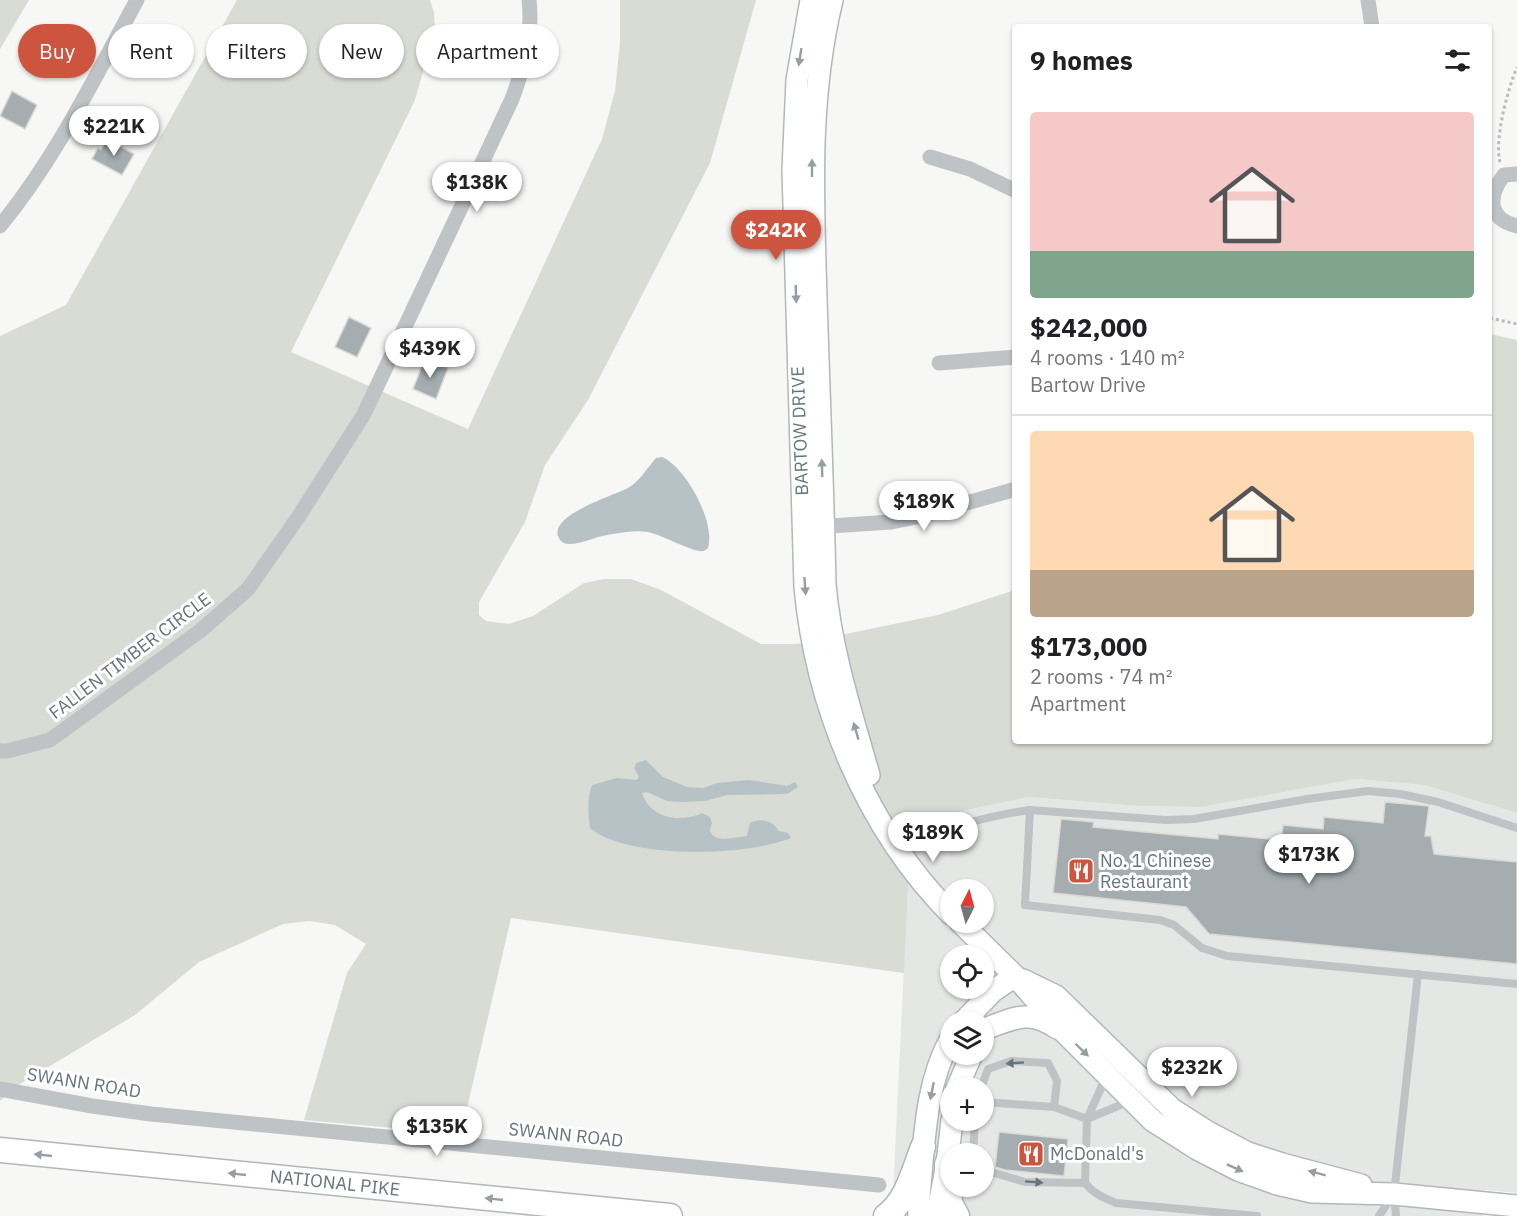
<!DOCTYPE html>
<html lang="en">
<head>
<meta charset="utf-8">
<style>
	:root { --surface:#fff; --page:#f2f2f2; --text:#202124; --muted:#757577; --line:#e0e0e0; --accent:#cd543f }
	body { margin:0; font-family:"IBM Plex Sans",sans-serif; background:var(--page); color:var(--text); height:100vh; display:flex; flex-direction:column; font-size:22px; white-space:nowrap }
	* { box-sizing:border-box; margin:0 }
	p { font-size:20px; color:var(--muted) }
	.icon { flex:none; width:33px; height:33px; fill:none; stroke:currentColor; stroke-width:2; stroke-linecap:round; stroke-linejoin:round }
	.map { position:relative; flex:1; overflow:hidden }
	.panel { position:absolute; left:1012px; top:24px; width:480px; height:720px; display:flex; flex-direction:column; background:var(--surface); border-radius:6px; box-shadow:0 2px 4px #0004 }
	.panel>* { flex:none }
	.top-card { position:absolute; left:18px; top:24px; width:570px; height:54px; display:flex; gap:12px }
	.needle { width:39px; rotate:6deg }
	.controls { position:absolute; left:940px; top:879px; display:grid; gap:12px }
	.controls a { display:grid; place-items:center; width:54px; height:54px; border-radius:50%; background:var(--surface); box-shadow:0 2px 4px #0004; font-size:30px }
	.price { position:absolute; translate:-50% -51px; padding:0 14px; border-radius:21px; background:#fff; color:#222; font-size:20px; line-height:39px; filter:drop-shadow(0 2px 3px #0008) }
	.price::after { content:''; position:absolute; left:50%; top:36px; width:18px; height:14px; margin-left:-9px; background:inherit; clip-path:polygon(0 0,100% 0,50% 100%) }
	.price.current { background:var(--accent); color:#fff }
	ul { padding:0; list-style:none }
	li { display:grid; align-content:center; gap:12px; height:318px; padding:0 18px }
	li+li { border-top:2px solid var(--line) }
	li span { display:grid; place-items:center; height:186px; border-radius:6px; color:#555 }
	li>.icon { margin-inline-start:auto }
	span .icon { width:108px; height:108px; fill:#fffc; stroke-width:1 }
	li b { font-size:26px }
	h2 { display:flex; justify-content:space-between; align-items:center; height:72px; padding:0 18px; font-size:26px }
	.chip { padding:0 21px; border-radius:27px; background:var(--surface); box-shadow:0 2px 4px #0004; font-size:21px; line-height:54px }
	.chip.current { background:var(--accent); color:#fff }
	.map>svg:first-child { display:block }
	.built { fill:#e5e7e5; fill-rule:evenodd }
	.green { fill:#d8dcd5 }
	.water { fill:#b6c2c5 }
	.building { fill:#a5adb1; stroke:#d9d9d7; stroke-width:1.5 }
	.lines { fill:none; stroke-linecap:round; stroke-linejoin:round }
	.secondary-casing { stroke:#b2b7ba; stroke-width:24 }
	.primary-casing { stroke:#b1b6b8; stroke-width:27 }
	.path { stroke:#b9bcbe; stroke-width:3; stroke-dasharray:3 3; stroke-linecap:butt }
	.lane { stroke:#bfc3c6; stroke-width:8 }
	.street { stroke:#bfc3c6; stroke-width:15 }
	.secondary { stroke:#fff; stroke-width:21 }
	.primary { stroke:#fff; stroke-width:24 }
	.oneway { fill:#949ea3 }
	.oneway2 { fill:#66757c }
	.labels { text-anchor:middle; stroke-width:6; stroke-linejoin:round; paint-order:stroke }
	.street-label { font-size:18px; fill:#66757c; stroke:#fff }
	.poi-label { font-size:18px; fill:#66757c; stroke:#fff; text-anchor:start }
</style>
</head>
<body>
<div class="map">
<svg width="1517" height="1216" viewBox="0 0 1517 1216">
	<rect width="100%" height="100%" fill="#f7f7f5"/>
	<!-- built -->
	<path class="built" d="M1355,779L1424,785L1517,813V1193L1485,1190L1483,1216H910L892,1214L911,822L1028,797L1138,806L1202,807ZM951,890H984V922H951ZM951,956H984V988H951ZM951,1022H984V1054H951ZM951,1088H984V1120H951ZM951,1154H984V1186H951Z"/>
	<!-- green -->
	<g class="green">
		<path d="M0,0H29L0,49Z"/>
		<path d="M237,0H430L434,13L435,28L415,100L291,352L468,429L602,139L615,91L620,42V0H756L710,163L588,400L545,465L525,522L479,602V615L486,621L509,624L533,616L584,583L604,579H631L661,590L761,644H797L938,615L1015,590L1016,741H1490V334L1517,340V813L1424,785L1355,779L1202,807L1138,806L1028,797L911,822L904,973L511,918L461,1134L304,1120L347,973L366,944L335,925L310,921L283,924L199,962L135,1015L20,1084L0,1101V336L66,305Z"/>
	</g>
	<!-- water -->
	<g class="water">
		<path d="M662,457C686,467 716,523 708,548L704,551C693,553 663,535 648,532C635,530 620,533 607,535C595,537 583,543 571,544C566,544 561,543 559,538C546,516 615,495 628,488C639,482 648,467 656,458Z"/>
		<path d="M646,760L663,777L687,787L703,788L717,783L749,780L787,786L795,782L798,787L787,794L727,795L705,801L682,802L667,801L647,792L642,793C650,819 681,823 702,813L710,817L712,823L710,831C715,844 735,837 747,836L750,823C762,817 773,821 779,831L788,833L791,838C747,856 628,860 590,828C588,814 587,798 592,785L617,778L636,780L639,777L634,768L636,763Z"/>
	</g>
	<!-- building -->
	<g class="building">
		<path d="M12,91L37,105L25,129L0,116Z"/>
		<path d="M107,139L134,154L122,175L92,159L98,148L101,150Z"/>
		<path d="M349,317L371,328L357,357L335,347Z"/>
		<path d="M425,358L448,368L436,399L413,389Z"/>
		<path d="M1385,802L1429,806L1425,836H1431L1434,854L1517,862V964L1209,934L1186,907L1053,893L1061,819L1094,822L1093,827L1166,834L1218,839V834L1281,840L1283,825L1323,829L1324,817L1383,823Z"/>
		<path d="M999,1132L1068,1139L1064,1176L1005,1170L995,1167Z"/>
	</g>
	<g class="lines">
		<defs>
			<g id="secondary">
				<path d="M811,0L797,80L793,170L805,587C816,706 866,828 951,914"/>
				<path d="M832,0C808,100 813,196 816,298C819,394 823,489 825,585C831,650 851,712 869,775"/>
				<path d="M960,922L1015,976L1064,1032L1153,1121L1197,1149L1238,1170L1277,1184L1312,1192L1394,1194L1517,1206"/>
				<path d="M1023,980L1056,996L1172,1109L1208,1132L1248,1153L1282,1164L1361,1185"/>
				<path d="M963,1022L993,991L1015,976"/>
				<path d="M990,1027C1016,1017 1031,1010 1057,1028"/>
				<path d="M957,1088L972,1054"/>
				<path d="M919,1216C918,1202 920,1188 921,1174C925,1128 928,1079 951,1038"/>
				<path d="M937,1216L947,1164L952,1120"/>
			</g>
			<g id="primary">
				<path d="M0,1150L670,1216"/>
				<path d="M947,1164L950,1203L957,1216"/>
				<path d="M886,1216C907,1201 914,1170 923,1147"/>
			</g>
		</defs>
		<!-- secondary casing -->
		<use href="#secondary" class="secondary-casing"/>
		<!-- primary casing -->
		<use href="#primary" class="primary-casing"/>
		<!-- path -->
		<g class="path">
			<path d="M1500,162C1494,139 1508,89 1517,67"/>
			<path d="M1490,318L1517,324"/>
		</g>
		<!-- lane -->
		<g class="lane">
			<path d="M1030,810L1166,820L1194,819L1307,799L1368,791L1400,794L1438,802L1517,828"/>
			<path d="M896,846C940,830 985,816 1030,810L1025,905L1160,920L1174,925L1202,948L1227,956L1517,984"/>
			<path d="M1106,1077L1087,1119L1085,1183C1094,1194 1104,1198 1116,1203L1257,1216"/>
			<path d="M981,1088L988,1069L1011,1061L1048,1063L1057,1081L1054,1107"/>
			<path d="M984,1102L1054,1107L1087,1119L1130,1101"/>
			<path d="M973,1154L975,1120"/>
			<path d="M984,1170L1025,1182L1085,1183"/>
			<path d="M1379,1216L1391,1198"/>
			<path d="M1396,1216L1394,1194L1418,974"/>
		</g>
		<!-- street -->
		<g class="street">
			<path d="M1368,0L1372,27"/>
			<path d="M930,157L970,169L1016,191"/>
			<path d="M1517,174L1504,175C1487,197 1488,219 1517,226"/>
			<path d="M0,226C56,158 95,77 137,0"/>
			<path d="M939,363L1016,357"/>
			<path d="M815,527L891,522L921,516L1016,489"/>
			<path d="M0,751H7L50,740L200,631L248,589L299,516L364,414L512,99C524,67 533,35 529,0"/>
			<path d="M0,1089L92,1106L151,1114L879,1185"/>
		</g>
		<!-- secondary -->
		<use href="#secondary" class="secondary"/>
		<!-- primary -->
		<use href="#primary" class="primary"/>
	</g>
	<!-- one-way arrows -->
	<defs><path id="oneway-solid" d="M-6-.8H1V-3.2L6.5 0L1 3.2V.8H-6Z" transform="scale(1.5)"/></defs>
	<g class="oneway">
		<use href="#oneway-solid" transform="translate(800 57) rotate(99)"/>
		<use href="#oneway-solid" transform="translate(812 168) rotate(-90)"/>
		<use href="#oneway-solid" transform="translate(796 294) rotate(88)"/>
		<use href="#oneway-solid" transform="translate(822 468) rotate(-92)"/>
		<use href="#oneway-solid" transform="translate(805 586) rotate(86)"/>
		<use href="#oneway-solid" transform="translate(856 731) rotate(-106)"/>
		<use href="#oneway-solid" transform="translate(1082 1050) rotate(44)"/>
		<use href="#oneway-solid" transform="translate(932 1091) rotate(101)"/>
		<use href="#oneway-solid" transform="translate(43 1155) rotate(-174)"/>
		<use href="#oneway-solid" transform="translate(1235 1168) rotate(24)"/>
		<use href="#oneway-solid" transform="translate(1317 1173) rotate(-165)"/>
		<use href="#oneway-solid" transform="translate(237 1174) rotate(-174)"/>
		<use href="#oneway-solid" transform="translate(494 1199) rotate(-174)"/>
	</g>
	<g class="oneway2">
		<use href="#oneway-solid" transform="translate(1015 1063) rotate(176)"/>
		<use href="#oneway-solid" transform="translate(1034 1182) rotate(4)"/>
	</g>
	<!-- icons -->
	<defs>
		<symbol id="restaurant-square" viewBox="-11 -11 22 22"><rect x="-9" y="-9" width="18" height="18" rx="4" fill="#cd543f" stroke="#fff"/><path d="M-5-6h1v4h1v-4h1v4h1v-4h1v5L-1.5 .5V6h-2V.5L-5-1ZM5-6V6H3V1.5H1.5Q1.5-4 5-6Z" fill="#fff"/></symbol>
	</defs>
	<g fill-rule="evenodd">
		<use href="#restaurant-square" x="1066" y="856" width="30" height="30"/>
		<use href="#restaurant-square" x="1016" y="1139" width="30" height="30"/>
	</g>
	<g class="labels">
		<!-- street labels -->
		<g class="street-label">
			<text transform="translate(800 431) rotate(-92)" y="6">BARTOW DRIVE</text>
			<text transform="translate(130 656) rotate(-37)" y="6">FALLEN TIMBER CIRCLE</text>
			<text transform="translate(84 1083) rotate(9)" y="6">SWANN ROAD</text>
			<text transform="translate(566 1135) rotate(6)" y="6">SWANN ROAD</text>
			<text transform="translate(335 1183) rotate(6)" y="6">NATIONAL PIKE</text>
		</g>
		<!-- poi labels -->
		<g class="poi-label">
			<text x="1100" y="867">No. 1 Chinese<tspan x="1100" dy="21">Restaurant</tspan></text>
			<text x="1050" y="1160">McDonald's</text>
		</g>
	</g>
</svg>
<div class="controls">
<a><svg class="needle" viewBox="-14 -14 28 28"><path d="M0-13l5 13h-10z" fill="#e53935"/><path d="M0 13l5-13h-10z" fill="#757577"/></svg></a>
<a><svg class="icon" aria-label="locate" viewBox="0 0 24 24"><circle cx="12" cy="12" r="6"/><path d="M12 2v4M12 18v4M2 12h4M18 12h4"/></svg></a>
<a><svg class="icon" aria-label="layers" viewBox="0 0 24 24"><path d="M12 4l9 5-9 5-9-5zM3 14l9 5 9-5"/></svg></a>
<a>+</a>
<a>−</a>
</div>
<b class="price" style="left:114px;top:157px">$221K</b>
<b class="price" style="left:477px;top:213px">$138K</b>
<b class="price current" style="left:776px;top:261px">$242K</b>
<b class="price" style="left:430px;top:379px">$439K</b>
<b class="price" style="left:924px;top:532px">$189K</b>
<b class="price" style="left:933px;top:863px">$189K</b>
<b class="price" style="left:1309px;top:885px">$173K</b>
<b class="price" style="left:1192px;top:1098px">$232K</b>
<b class="price" style="left:437px;top:1157px">$135K</b>
<div class="top-card">
<a class="chip current">Buy</a>
<a class="chip">Rent</a>
<a class="chip">Filters</a>
<a class="chip">New</a>
<a class="chip">Apartment</a>
</div>
<section class="panel">
<h2>9 homes<svg class="icon" aria-label="filters" viewBox="0 0 24 24"><path d="M4 7h16M4 17h16"/><circle cx="9" cy="7" r="2"/><circle cx="15" cy="17" r="2"/></svg></h2>
<ul>
<li><span style="background:linear-gradient(#f6c9c9 75%,#7fa58c 0)"><svg class="icon" aria-label="home" viewBox="0 0 24 24"><path d="M3 11l9-7 9 7M6 9v11h12V9"/></svg></span><div><b>$242,000</b><p>4 rooms · 140 m²</p><p>Bartow Drive</p></div></li>
<li><span style="background:linear-gradient(#ffd9b3 75%,#b9a48a 0)"><svg class="icon" aria-label="home" viewBox="0 0 24 24"><path d="M3 11l9-7 9 7M6 9v11h12V9"/></svg></span><div><b>$173,000</b><p>2 rooms · 74 m²</p><p>Apartment</p></div></li>
</ul>
</section>
</div>
</body>
</html>
